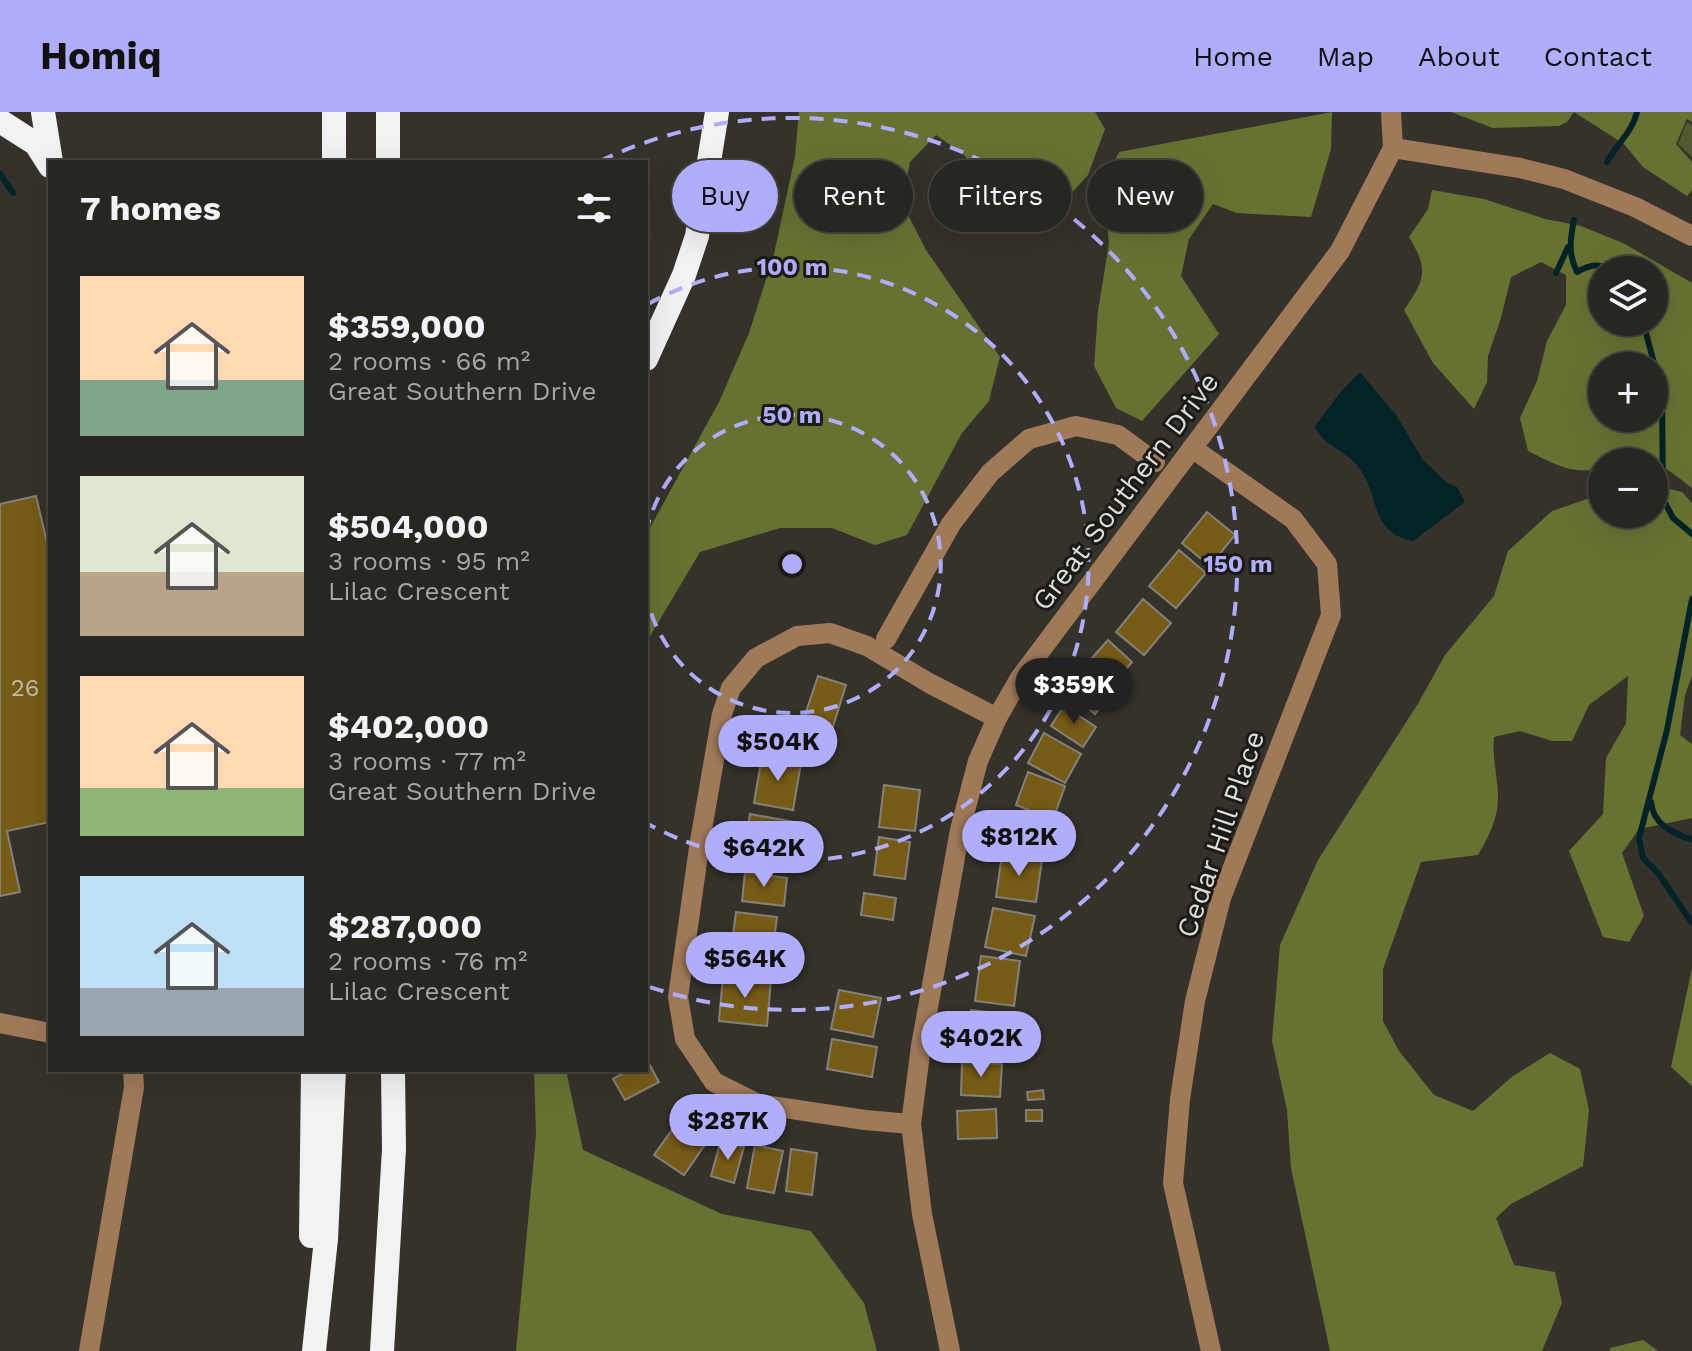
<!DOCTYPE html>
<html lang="en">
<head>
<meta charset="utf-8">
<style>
	:root { --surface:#282620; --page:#34322d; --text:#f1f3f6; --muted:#a5a5a5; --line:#44433e; --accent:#b0aefa }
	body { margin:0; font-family:"Work Sans",sans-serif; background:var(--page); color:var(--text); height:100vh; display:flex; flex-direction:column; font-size:30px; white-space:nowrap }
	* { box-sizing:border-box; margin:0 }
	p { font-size:26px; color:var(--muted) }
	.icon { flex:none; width:44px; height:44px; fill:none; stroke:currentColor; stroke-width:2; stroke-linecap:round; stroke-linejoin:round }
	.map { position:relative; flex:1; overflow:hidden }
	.drawer { position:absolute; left:48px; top:48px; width:600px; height:912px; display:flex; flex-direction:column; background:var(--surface); border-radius:0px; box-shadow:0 8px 32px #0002,0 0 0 2px var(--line) }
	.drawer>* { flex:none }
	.hud { position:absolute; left:672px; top:48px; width:760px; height:72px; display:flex; gap:16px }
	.buttons { position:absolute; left:1588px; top:144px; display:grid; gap:16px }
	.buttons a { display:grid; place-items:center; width:80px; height:80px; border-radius:50%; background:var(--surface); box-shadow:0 8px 32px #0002,0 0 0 2px var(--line); font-size:40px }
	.price { position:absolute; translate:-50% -68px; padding:0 18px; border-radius:28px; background:var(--accent); color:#111; font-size:26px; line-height:52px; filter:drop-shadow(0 2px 4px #0008) }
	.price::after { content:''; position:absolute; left:50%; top:48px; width:24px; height:18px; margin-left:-12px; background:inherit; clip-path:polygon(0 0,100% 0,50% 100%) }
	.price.on { background:#222; color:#fff }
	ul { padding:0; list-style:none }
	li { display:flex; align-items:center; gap:24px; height:200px; padding:0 32px }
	li span { display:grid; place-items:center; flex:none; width:224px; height:160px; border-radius:0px; color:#555 }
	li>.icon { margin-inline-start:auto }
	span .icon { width:96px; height:96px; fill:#fffc; stroke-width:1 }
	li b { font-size:34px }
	h2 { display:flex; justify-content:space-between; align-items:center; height:96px; padding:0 32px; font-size:34px }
	.pill { padding:0 28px; border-radius:36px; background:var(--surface); box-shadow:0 8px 32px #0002,0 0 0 2px var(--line); font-size:28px; line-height:72px }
	.pill.on { background:var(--accent); color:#111 }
	header { display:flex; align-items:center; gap:48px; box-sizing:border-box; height:112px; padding:0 40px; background:var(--accent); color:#111 }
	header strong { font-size:38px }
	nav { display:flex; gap:44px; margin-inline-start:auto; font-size:28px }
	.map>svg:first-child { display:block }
	.green { fill:#525b30 }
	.forest { fill:#677232; fill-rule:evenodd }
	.water { fill:#042326 }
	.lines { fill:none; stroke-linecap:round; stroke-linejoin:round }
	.stream { stroke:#042326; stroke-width:6 }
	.building { fill:#765b17; stroke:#84817a; stroke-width:2 }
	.minor { stroke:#a07959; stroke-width:20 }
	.highway { stroke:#f2f2f2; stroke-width:24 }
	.ring { fill:none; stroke:#b0aefa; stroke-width:4; stroke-dasharray:14 10 }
	.labels { text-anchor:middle; stroke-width:6; stroke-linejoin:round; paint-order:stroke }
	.number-label { font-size:24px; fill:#c4bca8 }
	.street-label { font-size:28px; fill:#dedcd8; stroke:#1b1a17 }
	.centre { fill:#b0aefa; stroke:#1b1a17; stroke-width:4 }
	.ring-label { font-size:24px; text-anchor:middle; font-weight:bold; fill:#b0aefa; stroke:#1b1a17; stroke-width:6; stroke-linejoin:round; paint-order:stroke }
</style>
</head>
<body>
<header>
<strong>Homiq</strong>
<nav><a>Home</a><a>Map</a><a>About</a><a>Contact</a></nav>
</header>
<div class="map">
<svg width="1692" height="1239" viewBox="0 0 1692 1239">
	<rect width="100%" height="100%" fill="#35322b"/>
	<!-- green -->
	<path class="green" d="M1687,10L1692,13V45L1678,32Z"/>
	<!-- forest -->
	<g class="forest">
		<path d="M799,0H1095L1105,17L1088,63L1058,96L1019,101L963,42L936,23L910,50L902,91L926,138L1000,245L989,289L962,321L907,423L875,433L832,416H780L700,440L646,531V423L719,290L749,221L774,142L795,44Z"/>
		<path d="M1332,0L1331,37L1311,105L1237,101L1213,92L1189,127L1181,164L1219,222L1142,309L1116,296L1094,254L1098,199L1109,131L1103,75L1119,40Z"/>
		<path d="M1451,0H1692V10L1687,7L1676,32L1692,50V78L1687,84L1643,55L1624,32L1574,0L1567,10L1559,14L1493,16Z"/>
		<path d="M1432,78L1484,87L1545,107L1581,114L1625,132L1692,171V376C1675,363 1650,341 1628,345C1618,347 1612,350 1602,350V355C1575,365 1553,351 1528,339L1520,306L1537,269L1547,229L1566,193V163L1541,150L1511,165L1501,206L1488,244L1487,270L1474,297L1433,251L1404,198C1425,167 1429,158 1409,125L1428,97ZM1602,158H1654V210H1602ZM1602,254H1654V306H1602Z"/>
		<path d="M1654,373L1682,380L1692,391V564L1685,583L1680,623L1692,632V706L1639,717L1622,741L1644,804L1629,830L1603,825L1569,739L1603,702L1606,646L1626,611L1628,564L1589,593L1572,629H1552L1520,619L1494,625C1492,645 1497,662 1498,682C1499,705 1489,724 1478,743L1421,750L1383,857V909L1399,939L1434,983L1473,999L1513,964L1550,941L1580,957L1589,998L1583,1054L1511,1092L1496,1106L1514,1153L1555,1160L1562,1191L1542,1239H1330L1291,1056L1287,998L1272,929L1280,833L1318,748L1419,590L1445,543L1494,484L1508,439L1552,399L1602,382V402H1654Z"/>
		<path d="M1692,856V974L1671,955Z"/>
		<path d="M534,958H566L583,1038L722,1102L811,1119L864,1191L877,1239H516L536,1023Z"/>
		<path d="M1643,1228L1658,1239H1610V1236Z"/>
	</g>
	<!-- water -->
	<path class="water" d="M1360,260L1396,303L1423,348L1447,371L1457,375L1465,390L1413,429C1367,420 1382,382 1356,352C1344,338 1322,333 1315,314L1339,282Z"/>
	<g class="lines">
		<!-- stream -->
		<g class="stream">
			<path d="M1607,50C1616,33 1633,19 1637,0"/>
			<path d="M0,62L13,81"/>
			<path d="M1574,108C1570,128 1568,142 1577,160C1588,154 1597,150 1609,158"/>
			<path d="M1556,161L1568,135"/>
			<path d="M1643,210L1662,281L1663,387L1673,406L1692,422"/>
			<path d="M1692,487L1667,618L1639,726L1643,746L1658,761L1692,811"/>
			<path d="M1651,690C1653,713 1673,721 1692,728"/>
		</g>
	</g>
	<!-- building -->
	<g class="building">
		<path d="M36,384L50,443V710L7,719L20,780L0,784V392Z"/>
		<path d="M1207,400L1235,423L1210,454L1182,431Z"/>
		<path d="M1179,438L1206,461L1176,496L1149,474Z"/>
		<path d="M1143,487L1171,511L1144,543L1116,520Z"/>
		<path d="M1108,528L1132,550L1116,569L1091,547Z"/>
		<path d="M1084,556L1113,579L1095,602L1066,579Z"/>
		<path d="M818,564L846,573L831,621L802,612Z"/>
		<path d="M1064,594L1096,615L1083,635L1051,614Z"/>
		<path d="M1044,621L1081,642L1065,671L1028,651Z"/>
		<path d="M762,644L801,651L793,698L754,691Z"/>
		<path d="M1028,660L1065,674L1053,708L1016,693Z"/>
		<path d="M884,673L920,678L915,719L879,715Z"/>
		<path d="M750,702L795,710L788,754L742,746Z"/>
		<path d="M1010,707L1048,715L1043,738L1005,730Z"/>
		<path d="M879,725L910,730L905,767L874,763Z"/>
		<path d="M1002,742L1042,748L1036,790L996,785Z"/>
		<path d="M745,760L787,766L784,794L742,789Z"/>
		<path d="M864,781L896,786L893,808L861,803Z"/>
		<path d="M993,796L1035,804L1026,844L985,835Z"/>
		<path d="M736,800L777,805L774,828L733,823Z"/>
		<path d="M981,844L1020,849L1014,894L975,889Z"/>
		<path d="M723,863L771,868L767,914L719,909Z"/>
		<path d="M839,878L881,886L873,925L831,917Z"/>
		<path d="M971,898L1013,903L1007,946L966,940Z"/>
		<path d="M832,927L877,935L872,965L827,957Z"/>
		<path d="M647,948L659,970L625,988L613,967L629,958H646Z"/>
		<path d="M962,950L1002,952L1000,985L961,983Z"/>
		<path d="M1043,978L1044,987L1028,988L1027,980Z"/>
		<path d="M996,997L997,1026L958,1027L957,999Z"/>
		<rect x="1026" y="998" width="16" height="11"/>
		<path d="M680,1007L709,1027L684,1063L654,1043Z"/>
		<path d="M721,1028L744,1035L734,1071L711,1064Z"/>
		<path d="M755,1033L783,1039L774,1081L747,1076Z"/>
		<path d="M791,1037L817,1041L812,1083L786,1079Z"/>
	</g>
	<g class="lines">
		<!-- minor -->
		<g class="minor">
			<path d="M1393,36L1520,56L1564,67L1635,95L1692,124"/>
			<path d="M1192,336L1293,407L1327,452L1331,503L1221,786L1195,889L1180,987L1173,1071L1211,1239"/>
			<path d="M886,527L951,412L990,361L1029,327L1076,314L1118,323L1155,350"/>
			<path d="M0,911L50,921"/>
			<path d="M911,1012L865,1008L758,992L714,970L685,927L678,885L700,729L722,602L731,576L756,546L797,524L830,521L867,534L929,571L997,606"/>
			<path d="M89,1239L134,975L133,958"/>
			<path d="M950,1239L922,1102L911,1012L921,934L960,718L978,649L997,606L1020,566L1340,139L1393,36L1391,0"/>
		</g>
		<!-- highway -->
		<g class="highway">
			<path d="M43,0L51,50"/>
			<path d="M334,0V50"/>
			<path d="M388,0V50"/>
			<path d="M0,9L36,32L50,54"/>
			<path d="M646,247L684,163L697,124L717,0"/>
			<path d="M311,1124L313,958"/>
			<path d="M314,1239L326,1127L334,958"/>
			<path d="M382,1239L394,1037L393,958"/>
		</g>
	</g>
	<!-- distance rings -->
	<g class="ring">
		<path d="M646 421A149 149 0 1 1 646 483"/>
		<path d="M648 192A297 297 0 1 1 648 712"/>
		<path d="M600 49A446 446 0 1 1 647 874"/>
	</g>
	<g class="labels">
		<!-- number labels -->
		<g class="number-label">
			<text x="25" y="584">26</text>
		</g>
		<!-- street labels -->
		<g class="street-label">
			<text transform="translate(1125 379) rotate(-53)" y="10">Great Southern Drive</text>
			<text transform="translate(1220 722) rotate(-71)" y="10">Cedar Hill Place</text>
		</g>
	</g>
	<circle cx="792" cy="452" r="12" class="centre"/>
	<g class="ring-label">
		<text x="792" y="163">100 m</text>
		<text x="792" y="311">50 m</text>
		<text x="1238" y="460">150 m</text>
	</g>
</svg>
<div class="buttons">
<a><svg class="icon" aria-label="layers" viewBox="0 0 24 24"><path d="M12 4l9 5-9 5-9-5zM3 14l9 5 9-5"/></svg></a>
<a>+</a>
<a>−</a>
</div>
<b class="price on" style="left:1074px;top:614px">$359K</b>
<b class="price" style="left:778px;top:671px">$504K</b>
<b class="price" style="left:1019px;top:766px">$812K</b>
<b class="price" style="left:764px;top:777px">$642K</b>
<b class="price" style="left:745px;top:888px">$564K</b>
<b class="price" style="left:981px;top:967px">$402K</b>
<b class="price" style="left:728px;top:1050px">$287K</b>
<div class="hud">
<a class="pill on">Buy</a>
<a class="pill">Rent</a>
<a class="pill">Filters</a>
<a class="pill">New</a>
</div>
<section class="drawer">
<h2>7 homes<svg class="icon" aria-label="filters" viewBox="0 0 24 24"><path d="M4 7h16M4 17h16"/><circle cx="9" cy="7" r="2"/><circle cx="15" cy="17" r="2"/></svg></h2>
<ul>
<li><span style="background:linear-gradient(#ffd9b3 65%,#7fa58c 0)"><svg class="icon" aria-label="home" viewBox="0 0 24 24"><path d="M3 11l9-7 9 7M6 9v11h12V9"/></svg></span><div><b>$359,000</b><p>2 rooms · 66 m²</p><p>Great Southern Drive</p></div></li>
<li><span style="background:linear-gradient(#dfe7d0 60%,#b9a48a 0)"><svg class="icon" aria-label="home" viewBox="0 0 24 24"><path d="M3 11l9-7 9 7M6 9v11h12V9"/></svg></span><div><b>$504,000</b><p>3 rooms · 95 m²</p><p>Lilac Crescent</p></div></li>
<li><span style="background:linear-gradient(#ffd9b3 70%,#8fb573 0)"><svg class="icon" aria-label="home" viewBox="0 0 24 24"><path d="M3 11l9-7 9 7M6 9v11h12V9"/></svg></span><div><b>$402,000</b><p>3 rooms · 77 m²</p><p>Great Southern Drive</p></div></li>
<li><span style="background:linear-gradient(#bfe0f5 70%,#9aa5b1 0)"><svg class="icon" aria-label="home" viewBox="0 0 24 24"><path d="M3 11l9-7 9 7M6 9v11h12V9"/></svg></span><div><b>$287,000</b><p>2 rooms · 76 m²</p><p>Lilac Crescent</p></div></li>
</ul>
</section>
</div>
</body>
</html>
